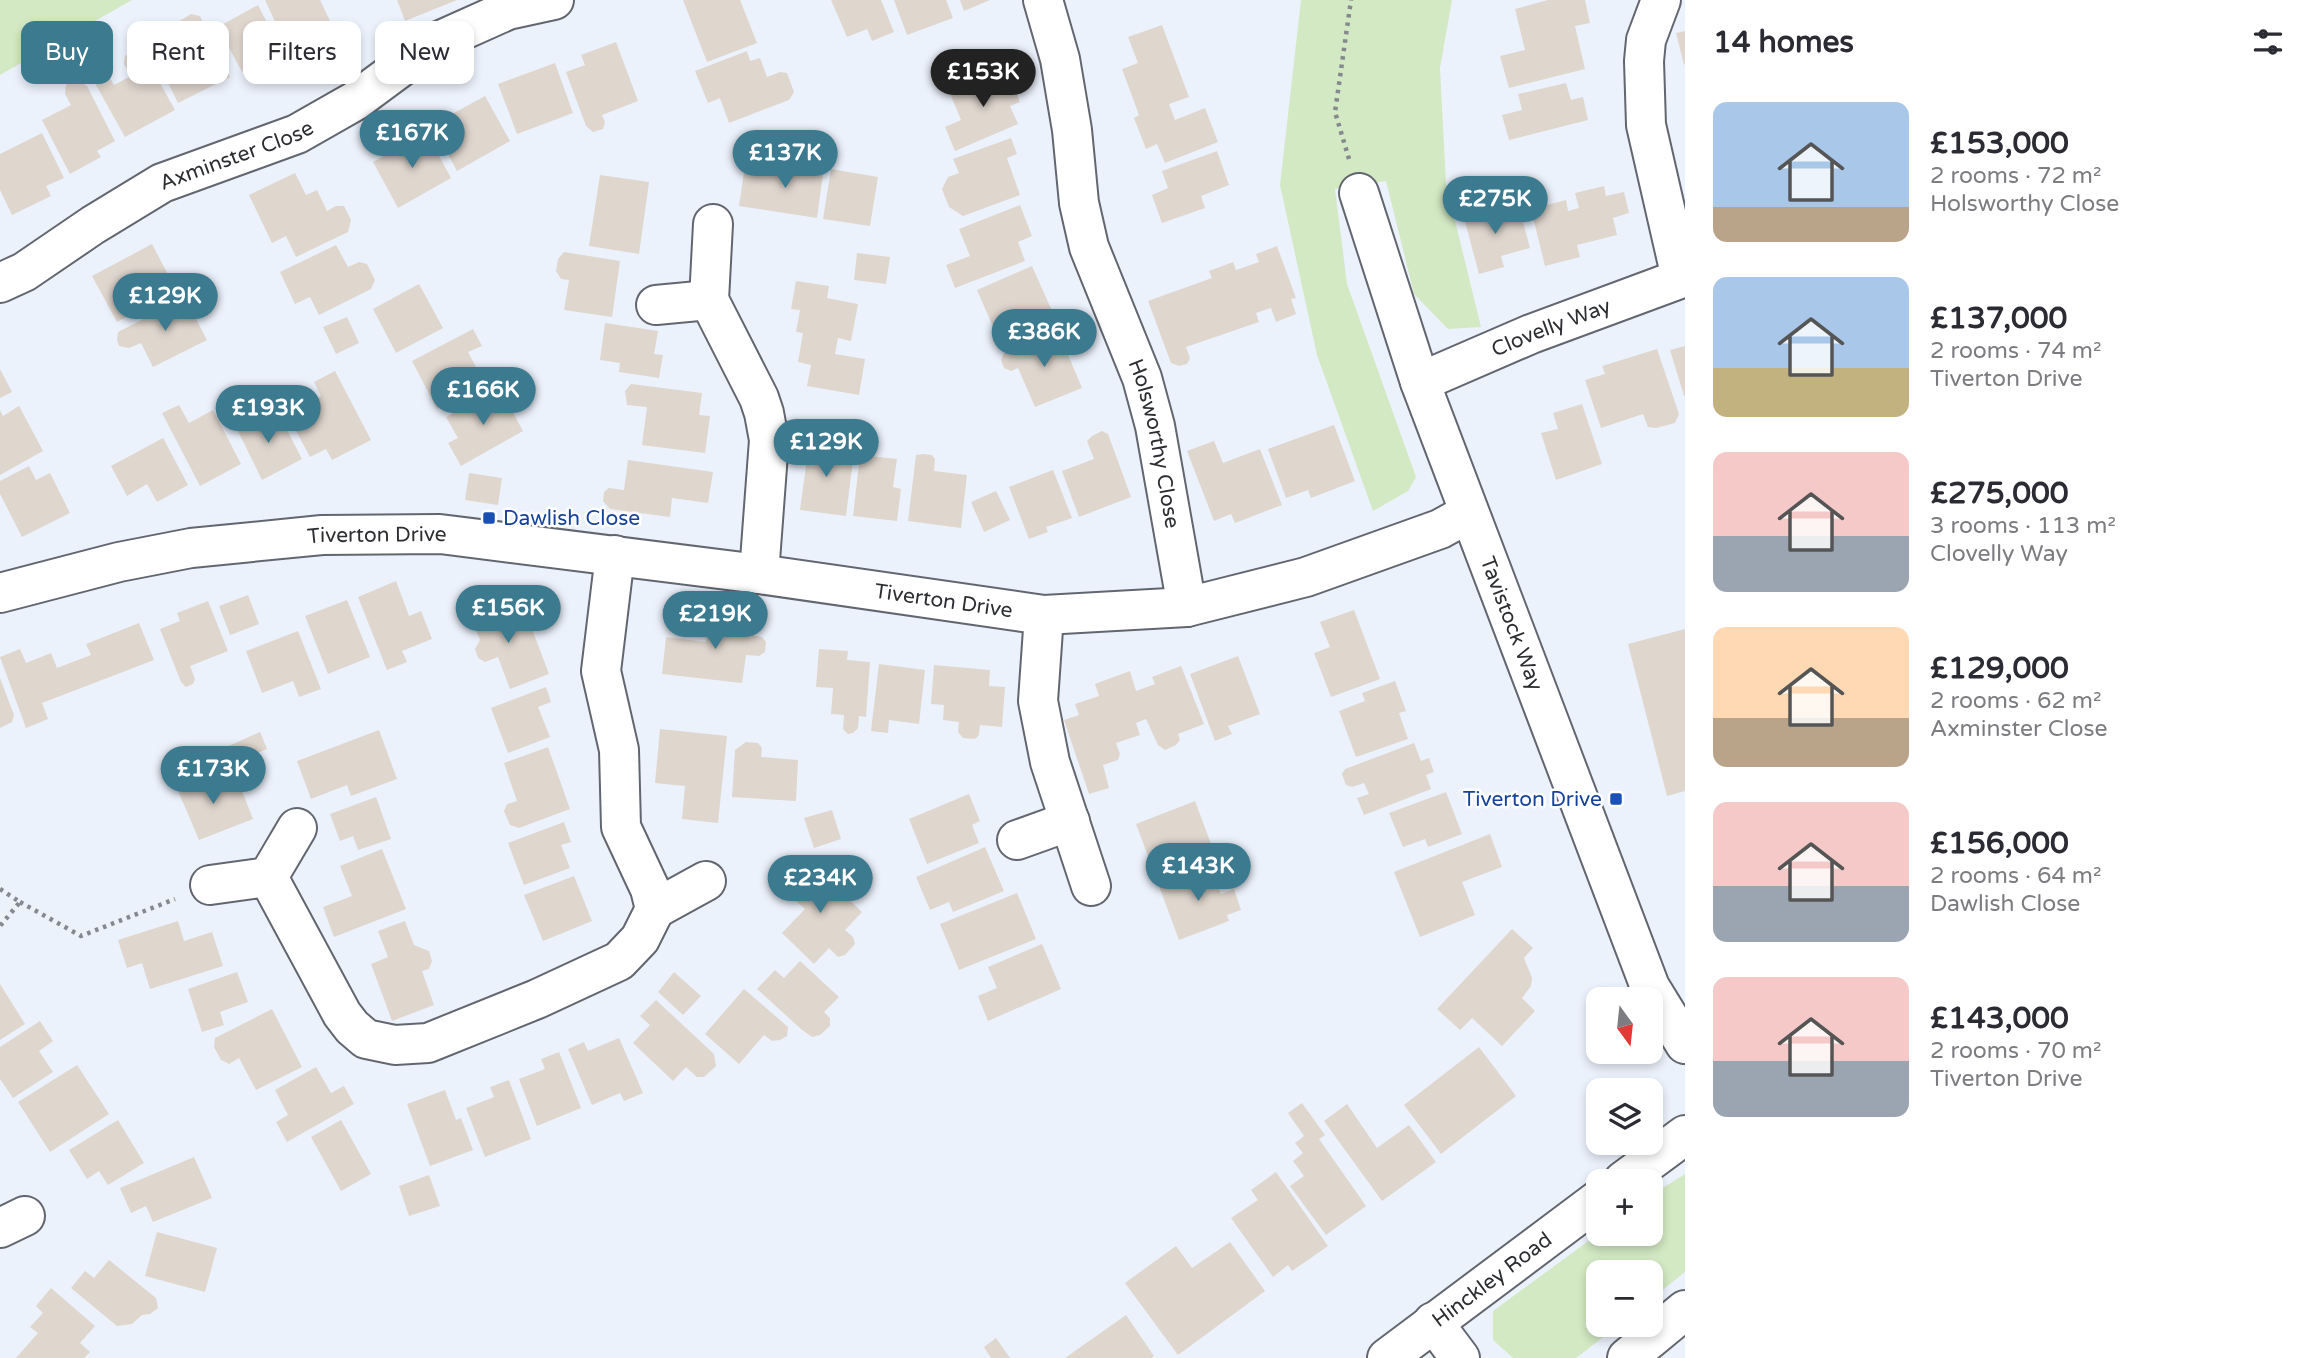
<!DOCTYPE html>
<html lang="en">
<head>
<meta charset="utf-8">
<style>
	:root { --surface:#fff; --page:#f7f7f7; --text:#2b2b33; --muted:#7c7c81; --accent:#3b7a8f }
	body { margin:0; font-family:"Varela Round",sans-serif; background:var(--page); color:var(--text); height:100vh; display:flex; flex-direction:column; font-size:26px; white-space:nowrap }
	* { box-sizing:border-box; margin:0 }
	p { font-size:23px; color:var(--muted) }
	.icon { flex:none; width:38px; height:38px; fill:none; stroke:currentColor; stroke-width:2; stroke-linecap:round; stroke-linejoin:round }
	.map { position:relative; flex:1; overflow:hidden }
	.sheet { display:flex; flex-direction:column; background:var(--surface); width:630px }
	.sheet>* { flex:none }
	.top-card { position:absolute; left:21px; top:21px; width:665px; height:63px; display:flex; gap:14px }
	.needle { width:46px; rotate:165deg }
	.fabs { position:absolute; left:1586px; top:987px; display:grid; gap:14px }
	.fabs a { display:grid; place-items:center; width:77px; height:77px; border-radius:14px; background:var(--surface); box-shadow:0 4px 10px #0003; font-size:35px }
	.price { position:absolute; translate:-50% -60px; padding:0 16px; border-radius:24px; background:var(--accent); color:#fff; font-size:23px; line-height:46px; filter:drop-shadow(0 2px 4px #0008) }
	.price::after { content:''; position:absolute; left:50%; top:42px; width:21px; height:16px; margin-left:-10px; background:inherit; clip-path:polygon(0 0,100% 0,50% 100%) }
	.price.active { background:#222; color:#fff }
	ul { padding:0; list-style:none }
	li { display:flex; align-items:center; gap:21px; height:175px; padding:0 28px }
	li span { display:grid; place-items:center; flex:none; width:196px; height:140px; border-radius:14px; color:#555 }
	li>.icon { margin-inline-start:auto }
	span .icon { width:84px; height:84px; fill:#fffc; stroke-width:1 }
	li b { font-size:30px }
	h2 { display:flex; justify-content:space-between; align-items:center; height:84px; padding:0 28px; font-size:30px }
	.tag { padding:0 24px; border-radius:14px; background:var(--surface); box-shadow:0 4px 10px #0003; font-size:24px; line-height:63px }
	.tag.active { background:var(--accent); color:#fff }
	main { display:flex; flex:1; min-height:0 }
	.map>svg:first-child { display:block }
	.green { fill:#d2e9c3 }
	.building { fill:#dfd6ce }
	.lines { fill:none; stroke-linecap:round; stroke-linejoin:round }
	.minor-casing { stroke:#62666f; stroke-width:42 }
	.major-casing { stroke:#62666f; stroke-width:42 }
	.path { stroke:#85898f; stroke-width:4.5; stroke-dasharray:3.5 5; stroke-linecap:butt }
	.minor { stroke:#fff; stroke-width:38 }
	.major { stroke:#fff; stroke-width:38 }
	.transit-dot { fill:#1a4fb4; stroke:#fff; stroke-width:2.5 }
	.labels { text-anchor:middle; stroke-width:5; stroke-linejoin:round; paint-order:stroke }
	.street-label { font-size:21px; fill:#2c2e32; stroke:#fff }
	.transit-label { font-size:21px; fill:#164399; stroke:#fff; text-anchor:start }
</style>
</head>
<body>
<main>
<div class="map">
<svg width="1685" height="1358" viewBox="0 0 1685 1358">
	<rect width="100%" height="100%" fill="#ecf2fc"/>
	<!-- green -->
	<g class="green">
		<path d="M0,0H132L0,75Z"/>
		<path d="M1301,0H1452L1440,68L1446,184L1481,327L1448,329L1414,294L1386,181L1335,189L1347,284L1416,477L1408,491L1373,511L1317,355L1280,185Z"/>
		<path d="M1685,1174V1272L1650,1300V1272H1598V1325H1619L1576,1358H1513L1493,1340V1311L1598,1234H1650V1196Z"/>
	</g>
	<!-- building -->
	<g class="building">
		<path d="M265,0H320L339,40L293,61Z"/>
		<path d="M397,0H457L405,21Z"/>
		<path d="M683,0H740L757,43L707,62Z"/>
		<path d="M831,0H881L894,32L872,41L867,29L847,37Z"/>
		<path d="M894,0H946L953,18L907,35Z"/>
		<path d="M960,0H990L964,11Z"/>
		<path d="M1548,0H1585L1590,23L1575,26L1585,69L1509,88L1500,56L1525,50L1515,9Z"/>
		<path d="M258,5L285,58L257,72L254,65L242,72L218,27Z"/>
		<path d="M191,14L200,16L230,77L178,103L155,56L184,42L177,28L178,22Z"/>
		<path d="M1162,25L1189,97L1169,104L1175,120L1205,108L1218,142L1165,163L1157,144L1146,149L1134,118L1139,115L1122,69L1138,63L1128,37Z"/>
		<path d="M1685,31V64L1684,65L1676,33Z"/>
		<path d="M616,42L638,101L602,115L605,122L603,129L593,132L586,126L566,72L585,65L581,55Z"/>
		<path d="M135,49L144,54L175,110L125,137L92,78L105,70L114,85L131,76L124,64L125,56Z"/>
		<path d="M747,51L750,61L760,58L767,77L780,72L787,73L794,92L789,100L729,123L720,98L708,103L695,71Z"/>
		<path d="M555,63L573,113L517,134L498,84Z"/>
		<path d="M1006,68L1020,102L1010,106L1018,124L955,151L945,127L961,120L949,91Z"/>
		<path d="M76,79L87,86L115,141L97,151L101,157L70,174L42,120L71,105L65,94L66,85Z"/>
		<path d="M1566,83L1571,100L1583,97L1588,120L1509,140L1502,115L1522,110L1518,94Z"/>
		<path d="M485,96L510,141L457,171L432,125Z"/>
		<path d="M426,132L451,178L398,208L373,162Z"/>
		<path d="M42,133L64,178L46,186L51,196L12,215L0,190V154Z"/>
		<path d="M1011,138L1017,154L1007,158L1020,195L963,216L949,207L942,189L948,177L959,173L953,159Z"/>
		<path d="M1217,151L1229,185L1201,196L1205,208L1162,223L1152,195L1168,188L1162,171Z"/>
		<path d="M777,160L824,167L817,218L739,206L744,172L774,176Z"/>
		<path d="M831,169L878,177L870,226L823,219Z"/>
		<path d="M295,173L306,195L317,190L327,211L336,206H344L351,220L348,232L296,257L286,236L272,243L249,195Z"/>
		<path d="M600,175L649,182L639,254L589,246Z"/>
		<path d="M1604,186L1606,196L1624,192L1629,213L1613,218L1617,235L1577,245L1580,257L1545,266L1531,209L1566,200L1568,211L1579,208L1575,193Z"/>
		<path d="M1503,204L1507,218L1521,214L1530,248L1501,256L1504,267L1479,274L1463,214Z"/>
		<path d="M1020,205L1032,236L1018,242L1025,261L955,288L946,265L970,256L959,229Z"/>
		<path d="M152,244L176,290L117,322L92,276Z"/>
		<path d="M336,245L348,267L359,262L367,264L375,280L371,289L319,315L310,297L295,304L280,272Z"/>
		<path d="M1277,246L1296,298L1291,299L1296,314L1276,322L1271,308L1256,313L1259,322L1186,347L1190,358L1187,364L1179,366L1171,363L1148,301L1212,278L1209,271L1233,262L1236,270L1259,262L1256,254Z"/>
		<path d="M564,252L620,261L612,317L564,310L569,280L561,279L556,271L558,259Z"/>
		<path d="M857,253L890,257L886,284L854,280Z"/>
		<path d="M1032,266L1056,320L1001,345L977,290Z"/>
		<path d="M796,281L829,286L827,298L858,304L851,341L838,338L835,354L865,359L859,395L807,386L811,365L798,362L803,333L796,332L800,310L791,309Z"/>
		<path d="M419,284L443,328L396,353L373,309Z"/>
		<path d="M185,298L207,340L153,367L141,343L129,348L119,346L117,340L118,332Z"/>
		<path d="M347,317L359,343L336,354L323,327Z"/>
		<path d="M605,323L658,331L654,354L663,355L659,378L619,372L620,363L600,360Z"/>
		<path d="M473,329L482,346L468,352L485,384L437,409L412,361Z"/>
		<path d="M1058,331L1082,388L1035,407L1018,368L1011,371L1004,368L1001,360L1004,353Z"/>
		<path d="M1685,346V396H1684L1670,350Z"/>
		<path d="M1657,349L1679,414L1675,423L1656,428L1648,427L1643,414L1601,428L1585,380L1605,374L1602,366Z"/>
		<path d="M0,369L12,392L0,398Z"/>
		<path d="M335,371L371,440L332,460L326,449L310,457L287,414L321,396L314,382Z"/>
		<path d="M631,384L702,393L699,415L710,416L705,453L642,445L647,407L627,405L625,391Z"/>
		<path d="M500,388L523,431L461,466L448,443L458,438L446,417Z"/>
		<path d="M1582,404L1602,464L1556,480L1541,433L1558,429L1553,413Z"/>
		<path d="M179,405L189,423L213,410L241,464L200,486L162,413Z"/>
		<path d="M19,406L43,451L0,475V410L3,416Z"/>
		<path d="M264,410L274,430L284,424L302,459L262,480L235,425Z"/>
		<path d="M1334,425L1355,481L1311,498L1308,490L1286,498L1268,449Z"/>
		<path d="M1102,431L1108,434L1131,497L1079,517L1062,471L1094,459L1087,441L1092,436Z"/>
		<path d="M814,434L829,435L834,440L832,458L853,460L846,516L800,510L810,437Z"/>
		<path d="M163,438L188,485L157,502L147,484L127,496L111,466Z"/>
		<path d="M1214,441L1223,463L1260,449L1282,505L1235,523L1231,514L1214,521L1187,451Z"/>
		<path d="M923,454L932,455L935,459L934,471L967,475L961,528L908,521L916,455Z"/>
		<path d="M860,455L897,459L893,487L901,489L897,521L853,516Z"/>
		<path d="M628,460L713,472L708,503L672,498L670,517L610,509L603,501L604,492L609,488L624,490Z"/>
		<path d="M29,466L36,480L50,473L70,513L22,537L0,494V481Z"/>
		<path d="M1053,470L1072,518L1046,527L1048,532L1029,539L1009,487Z"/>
		<path d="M469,473L502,478L498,505L465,500Z"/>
		<path d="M996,491L1010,520L984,532L971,502Z"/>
		<path d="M396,581L409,616L421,611L432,639L402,651L407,662L387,670L358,597Z"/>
		<path d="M248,595L259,624L230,635L219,606Z"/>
		<path d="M498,599L510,628L529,621L549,674L510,689L498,657L485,662L478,658L475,649L480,640L468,610Z"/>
		<path d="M347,600L370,657L328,674L305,616Z"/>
		<path d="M208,601L228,651L190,666L195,679L193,684L186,687L181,682L160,629L180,621L177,613Z"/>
		<path d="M1354,610L1380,679L1331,697L1314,653L1330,647L1320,622Z"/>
		<path d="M710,613L753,618L751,635L762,637L766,642L765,652L759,656L746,655L742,683L662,674L666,637L706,642Z"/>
		<path d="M139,623L154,660L42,703L48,719L26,728L0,657L20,649L26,663L51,653L57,668L91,655L86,644Z"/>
		<path d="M1685,629V791L1667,796L1628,644Z"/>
		<path d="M298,631L321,689L299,697L293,681L262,693L246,651Z"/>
		<path d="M819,649L848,651L847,660L870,662L866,717L859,716L858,728L853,733L848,734L843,729L844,715L831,714L833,688L816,687Z"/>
		<path d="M1238,656L1260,714L1228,726L1232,734L1215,741L1190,674Z"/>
		<path d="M879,664L925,670L919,724L889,720L888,733L871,731Z"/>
		<path d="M934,665L990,670L989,686L1005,687L1002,727L980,725L979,735L975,739L963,738L958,732L959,722L943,720L944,705L931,704Z"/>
		<path d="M1181,666L1204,724L1178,734L1180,740L1176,745L1165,750L1158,745L1146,719L1136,723L1140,735L1116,743L1120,754L1118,760L1103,765L1109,788L1089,794L1064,720L1079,715L1075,704L1099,696L1095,684L1130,671L1136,691L1155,684L1152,677Z"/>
		<path d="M0,678L14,715L12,722L0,728Z"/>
		<path d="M1395,681L1406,711L1399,713L1408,739L1356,757L1339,711L1365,701L1362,693Z"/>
		<path d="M546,687L551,702L538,707L550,737L508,753L491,708Z"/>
		<path d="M660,729L727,736L718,823L682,819L685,786L655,783Z"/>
		<path d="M379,730L397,779L351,796L347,785L311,799L297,761Z"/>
		<path d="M260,732L267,749L252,755L256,766L225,780L213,753Z"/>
		<path d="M746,742L758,743L762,748L761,757L798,760L796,801L732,797L735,750Z"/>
		<path d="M1414,743L1421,761L1429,758L1434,772L1426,775L1431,789L1364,815L1357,798L1369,794L1364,783L1352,787L1346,785L1342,774L1345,769Z"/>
		<path d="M548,747L570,809L519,828L510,825L504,811L507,804L517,801L504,763Z"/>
		<path d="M209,772L216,789L238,781L253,819L199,840L176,786Z"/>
		<path d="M1446,792L1462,834L1428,847L1425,839L1403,847L1389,813Z"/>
		<path d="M969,794L980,821L972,825L979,843L927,864L909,819Z"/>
		<path d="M376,797L391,839L358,850L353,836L340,841L330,814Z"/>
		<path d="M1195,801L1216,857L1157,880L1136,824Z"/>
		<path d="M832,810L841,839L814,848L804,818Z"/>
		<path d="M564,822L571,842L561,845L570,868L524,885L508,843Z"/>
		<path d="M1490,834L1502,867L1462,882L1475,915L1420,937L1394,872Z"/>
		<path d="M985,847L1004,891L953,912L949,902L930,910L916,877Z"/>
		<path d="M382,849L406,909L334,937L323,907L352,896L340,866Z"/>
		<path d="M808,861L862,912L845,930L853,937L855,944L845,955L838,957L829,948L814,964L782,933L805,909L782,888Z"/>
		<path d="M1210,867L1221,894L1234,889L1241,910L1227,915L1229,921L1179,940L1159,886Z"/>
		<path d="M574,876L592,921L543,941L524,895Z"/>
		<path d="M1017,893L1036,939L959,970L940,924Z"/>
		<path d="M178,921L184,941L212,932L223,966L150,989L142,963L127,968L118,940Z"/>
		<path d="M405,921L414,945L429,951L432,961L429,969L422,971L434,1005L392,1021L371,964L388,957L378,931Z"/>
		<path d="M1512,929L1533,948L1524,958L1532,978L1531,986L1522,998L1535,1011L1502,1046L1472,1018L1460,1030L1437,1009Z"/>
		<path d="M1042,944L1061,989L988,1021L978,996L997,988L988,967Z"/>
		<path d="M800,961L839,997L824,1012L830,1018V1026L820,1035L812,1037L801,1029L757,989L775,970L784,978Z"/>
		<path d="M237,972L248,1002L220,1012L224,1025L202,1032L188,989Z"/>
		<path d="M674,972L701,996L683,1015L658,992Z"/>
		<path d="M0,984L25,1024L0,1040Z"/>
		<path d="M744,989L788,1027L787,1036L780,1040L772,1041L764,1035L739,1064L705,1034Z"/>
		<path d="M656,1000L714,1054L716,1066L704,1077H697L686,1067L673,1081L633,1043L650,1025L640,1016Z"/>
		<path d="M272,1009L302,1067L256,1090L239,1058L229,1064L221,1060L214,1047L215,1038Z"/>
		<path d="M40,1021L53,1041L39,1051L53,1072L13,1098L0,1079V1047Z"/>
		<path d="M619,1038L643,1093L624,1101L620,1093L592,1105L568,1049L584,1042L588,1051Z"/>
		<path d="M1479,1047L1516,1096L1441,1154L1404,1105Z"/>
		<path d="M559,1052L581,1108L537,1126L519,1079L545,1069L541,1059Z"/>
		<path d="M77,1065L109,1114L50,1152L18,1102Z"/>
		<path d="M316,1067L331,1093L344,1086L354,1104L287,1142L276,1122L288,1115L275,1090Z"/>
		<path d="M509,1080L531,1139L485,1157L466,1108L494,1097L490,1087Z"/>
		<path d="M445,1090L456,1120L461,1118L473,1150L430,1166L407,1104Z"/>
		<path d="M1302,1103L1325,1135L1319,1139L1366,1206L1326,1235L1290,1186L1304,1176L1293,1161L1303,1153L1295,1143L1304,1136L1288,1113Z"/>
		<path d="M1347,1104L1377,1148L1409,1125L1436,1162L1382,1201L1324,1121Z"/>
		<path d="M118,1120L144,1163L108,1185L99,1171L87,1179L69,1150Z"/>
		<path d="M341,1120L371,1174L341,1191L311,1137Z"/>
		<path d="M194,1157L212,1198L153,1222L146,1206L131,1213L120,1188Z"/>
		<path d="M1276,1172L1328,1246L1292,1271L1288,1265L1273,1277L1231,1218L1258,1200L1251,1190Z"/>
		<path d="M429,1175L440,1206L409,1216L399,1186Z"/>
		<path d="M157,1232L217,1248L205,1292L145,1276Z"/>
		<path d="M1230,1242L1265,1291L1178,1355L1125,1283L1176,1246L1192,1268Z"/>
		<path d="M109,1260L156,1298L158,1308L150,1314L142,1315L132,1324L117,1326L71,1288L85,1271L94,1278Z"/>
		<path d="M51,1288L95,1326L80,1343L90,1352L84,1358H16L38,1333L30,1327L43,1313L36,1306Z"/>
		<path d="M1126,1315L1154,1356L1151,1358H1065Z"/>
		<path d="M996,1338L1010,1358H991L984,1347Z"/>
	</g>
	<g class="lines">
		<defs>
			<g id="minor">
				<path id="s1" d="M1043,0L1060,59L1072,130L1079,203L1089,247L1142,378L1155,426L1187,607"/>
				<path d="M1661,0L1646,40L1644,61L1646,125L1681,278"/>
				<path id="s2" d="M1359,193L1420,382L1650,987L1685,1044"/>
				<path d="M713,224L709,300L759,398L764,413L769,440L759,574"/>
				<path id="s3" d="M0,283L24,272L93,225L162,183L297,134L355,101L432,44L508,10L554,0"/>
				<path d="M656,305L709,300"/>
				<path id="s4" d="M1420,382L1531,334L1685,277"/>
				<path id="s5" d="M0,593L119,562L191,548L322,535L440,534L759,574L1044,615L1187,607L1306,577L1440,529L1469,513"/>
				<path d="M1044,615L1038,701L1050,762L1091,886"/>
				<path d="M1017,840L1070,821"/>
				<path d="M268,877L342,1014L352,1027L366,1039L395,1045L428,1043L537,999L619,961L640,939L655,909L650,889L621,827L619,750L601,671L615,555"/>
				<path d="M210,885L268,877L297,828"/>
				<path d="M655,909L706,881"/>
				<path d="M0,1228L25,1216"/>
				<path d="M1433,1322L1460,1358"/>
				<path d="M1627,1358L1685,1310"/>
			</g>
			<g id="major">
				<path d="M1623,1181L1685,1135"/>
				<path id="s6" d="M1387,1358L1598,1200"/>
			</g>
		</defs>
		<!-- minor casing -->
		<use href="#minor" class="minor-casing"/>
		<!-- major casing -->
		<use href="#major" class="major-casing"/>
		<!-- path -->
		<g class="path">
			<path d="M1349,159L1335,112L1351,0"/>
			<path d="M0,889L20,902L0,926"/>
			<path d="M20,902L81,936L175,899"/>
		</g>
		<!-- minor -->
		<use href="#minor" class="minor"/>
		<!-- major -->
		<use href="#major" class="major"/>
	</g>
	<!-- markers -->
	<g class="transit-dot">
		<rect x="482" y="511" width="14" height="14" rx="3.5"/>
		<rect x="1609" y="792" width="14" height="14" rx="3.5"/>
	</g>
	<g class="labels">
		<!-- street labels -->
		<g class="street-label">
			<text dy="7" stroke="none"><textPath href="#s3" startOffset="270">Axminster Close</textPath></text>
			<text dy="7" stroke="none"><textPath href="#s4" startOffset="142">Clovelly Way</textPath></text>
			<text dy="7" stroke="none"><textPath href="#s1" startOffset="460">Holsworthy Close</textPath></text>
			<text dy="7" stroke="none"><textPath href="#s5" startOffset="383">Tiverton Drive</textPath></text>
			<text dy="7" stroke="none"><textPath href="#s5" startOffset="954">Tiverton Drive</textPath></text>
			<text dy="7" stroke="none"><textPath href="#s2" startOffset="457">Tavistock Way</textPath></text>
			<text dy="7" stroke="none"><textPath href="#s6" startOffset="131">Hinckley Road</textPath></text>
		</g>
		<!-- transit labels -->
		<g class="transit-label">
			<text x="503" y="525">Dawlish Close</text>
			<text x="1602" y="806" text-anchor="end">Tiverton Drive</text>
		</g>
	</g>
</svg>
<div class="fabs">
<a><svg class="needle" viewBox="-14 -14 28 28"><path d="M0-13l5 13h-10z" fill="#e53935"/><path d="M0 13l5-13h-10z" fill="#7c7c81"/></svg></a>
<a><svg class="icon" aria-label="layers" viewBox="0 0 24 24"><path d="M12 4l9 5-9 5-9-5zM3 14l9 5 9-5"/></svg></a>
<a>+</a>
<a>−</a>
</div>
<b class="price active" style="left:983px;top:109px">£153K</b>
<b class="price" style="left:412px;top:170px">£167K</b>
<b class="price" style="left:785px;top:190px">£137K</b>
<b class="price" style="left:1495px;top:236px">£275K</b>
<b class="price" style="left:165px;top:333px">£129K</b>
<b class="price" style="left:1044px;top:369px">£386K</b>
<b class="price" style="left:483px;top:427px">£166K</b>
<b class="price" style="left:268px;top:445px">£193K</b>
<b class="price" style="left:826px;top:479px">£129K</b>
<b class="price" style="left:508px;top:645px">£156K</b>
<b class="price" style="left:715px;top:651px">£219K</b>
<b class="price" style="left:213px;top:806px">£173K</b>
<b class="price" style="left:1198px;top:903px">£143K</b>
<b class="price" style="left:820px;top:915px">£234K</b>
<div class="top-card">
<a class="tag active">Buy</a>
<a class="tag">Rent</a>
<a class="tag">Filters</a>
<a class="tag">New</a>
</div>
</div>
<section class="sheet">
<h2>14 homes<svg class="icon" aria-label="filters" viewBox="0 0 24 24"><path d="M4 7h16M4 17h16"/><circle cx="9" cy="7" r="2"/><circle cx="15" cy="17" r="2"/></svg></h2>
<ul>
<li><span style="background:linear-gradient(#a9c7e8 75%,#b9a48a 0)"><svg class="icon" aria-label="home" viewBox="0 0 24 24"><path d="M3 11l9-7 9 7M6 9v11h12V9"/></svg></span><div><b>£153,000</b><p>2 rooms · 72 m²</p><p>Holsworthy Close</p></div></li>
<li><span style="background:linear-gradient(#a9c7e8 65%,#c2b280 0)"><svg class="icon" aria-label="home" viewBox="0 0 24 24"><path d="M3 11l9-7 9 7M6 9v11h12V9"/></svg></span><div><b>£137,000</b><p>2 rooms · 74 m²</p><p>Tiverton Drive</p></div></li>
<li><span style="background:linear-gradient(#f6c9c9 60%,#9aa5b1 0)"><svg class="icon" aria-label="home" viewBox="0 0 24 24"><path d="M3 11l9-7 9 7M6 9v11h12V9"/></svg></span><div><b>£275,000</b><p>3 rooms · 113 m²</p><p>Clovelly Way</p></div></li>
<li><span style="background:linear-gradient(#ffd9b3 65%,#b9a48a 0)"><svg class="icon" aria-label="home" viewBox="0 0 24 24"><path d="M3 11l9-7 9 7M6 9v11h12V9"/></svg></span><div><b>£129,000</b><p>2 rooms · 62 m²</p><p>Axminster Close</p></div></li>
<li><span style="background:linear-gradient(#f6c9c9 60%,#9aa5b1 0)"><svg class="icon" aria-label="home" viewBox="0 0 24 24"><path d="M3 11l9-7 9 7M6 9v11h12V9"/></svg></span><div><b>£156,000</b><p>2 rooms · 64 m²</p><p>Dawlish Close</p></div></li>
<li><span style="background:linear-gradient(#f6c9c9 60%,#9aa5b1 0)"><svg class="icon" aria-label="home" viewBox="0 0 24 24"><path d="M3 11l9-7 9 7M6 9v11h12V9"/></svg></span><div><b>£143,000</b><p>2 rooms · 70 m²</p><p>Tiverton Drive</p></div></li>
</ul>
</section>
</main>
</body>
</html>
